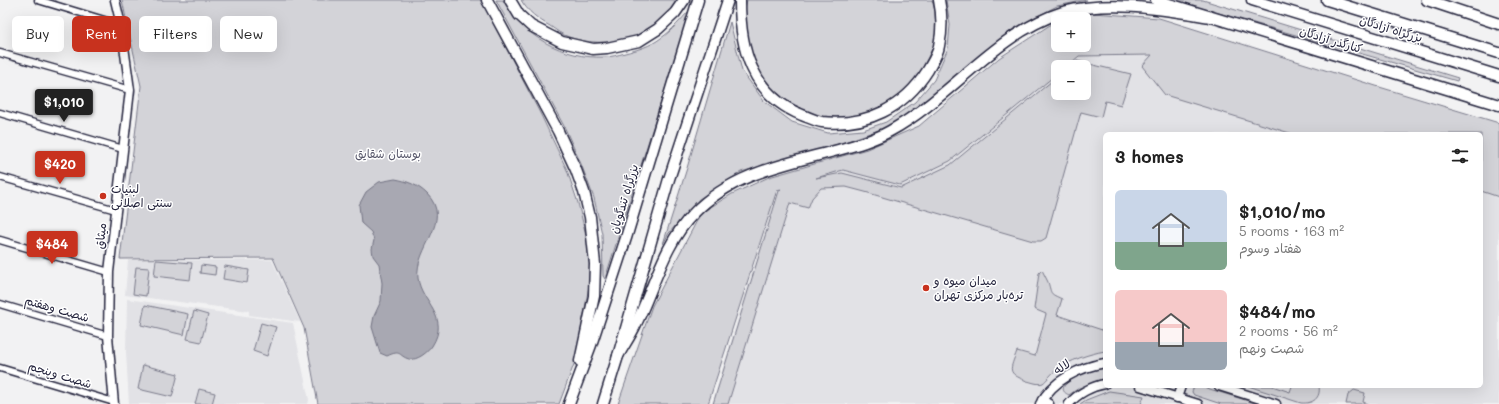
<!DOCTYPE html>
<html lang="en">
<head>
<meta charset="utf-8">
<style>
	:root { --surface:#fff; --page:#f6f6f6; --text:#222; --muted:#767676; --accent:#c8321e }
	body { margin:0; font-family:Mali,"Playpen Sans Arabic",sans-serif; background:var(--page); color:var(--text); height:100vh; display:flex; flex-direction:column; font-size:15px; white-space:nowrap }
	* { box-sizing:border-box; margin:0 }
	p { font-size:13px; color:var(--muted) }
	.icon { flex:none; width:22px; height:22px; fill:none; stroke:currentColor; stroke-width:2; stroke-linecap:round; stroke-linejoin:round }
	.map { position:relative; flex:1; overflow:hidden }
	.drawer { position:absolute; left:1103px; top:132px; width:380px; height:256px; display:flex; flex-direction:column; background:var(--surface); border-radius:6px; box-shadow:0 4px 16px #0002 }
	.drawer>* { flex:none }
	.top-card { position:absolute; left:12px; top:16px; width:380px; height:36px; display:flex; gap:8px }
	.buttons { position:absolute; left:1051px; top:12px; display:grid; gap:8px }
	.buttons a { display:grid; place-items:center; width:40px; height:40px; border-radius:6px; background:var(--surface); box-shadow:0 4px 16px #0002; font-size:20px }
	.price { position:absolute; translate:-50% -34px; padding:0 9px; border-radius:4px; background:var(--accent); color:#fff; font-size:13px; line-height:26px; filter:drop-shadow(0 1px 2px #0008) }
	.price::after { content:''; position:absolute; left:50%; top:24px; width:12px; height:9px; margin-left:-6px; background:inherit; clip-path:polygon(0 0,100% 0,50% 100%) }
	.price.active { background:#222; color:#fff }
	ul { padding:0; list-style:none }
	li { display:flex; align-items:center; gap:12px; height:100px; padding:0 12px }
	li span { display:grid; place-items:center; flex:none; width:112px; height:80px; border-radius:6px; color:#555 }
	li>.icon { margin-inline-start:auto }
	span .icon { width:48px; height:48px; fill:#fffc; stroke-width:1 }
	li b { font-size:17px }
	h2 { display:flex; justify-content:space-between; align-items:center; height:48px; padding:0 12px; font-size:17px }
	.tag { padding:0 14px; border-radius:6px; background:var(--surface); box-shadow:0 4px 16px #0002; font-size:14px; line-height:36px }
	.tag.active { background:var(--accent); color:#fff }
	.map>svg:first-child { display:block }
	.built { fill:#e2e2e6 }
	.green { fill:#d3d3d8; stroke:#7a7a8a }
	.water { fill:#a8a8b2; stroke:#727282 }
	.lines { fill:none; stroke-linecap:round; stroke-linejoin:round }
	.minor-casing { stroke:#22223b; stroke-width:9 }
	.tertiary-casing { stroke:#22223b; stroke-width:11 }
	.primary-casing { stroke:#22223b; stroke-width:13 }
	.trunk-casing { stroke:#22223b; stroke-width:13 }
	.minor { stroke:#fff; stroke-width:6 }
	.tertiary { stroke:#fff; stroke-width:8 }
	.primary { stroke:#fff; stroke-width:10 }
	.trunk { stroke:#fff; stroke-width:10 }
	.poi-dot { fill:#c8321e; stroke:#fff; stroke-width:1.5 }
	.labels { text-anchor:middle; stroke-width:3; stroke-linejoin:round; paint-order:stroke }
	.street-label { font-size:12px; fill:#22223b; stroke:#fff }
	.park-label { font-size:12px; fill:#57576a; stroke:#fff }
	.poi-label { font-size:12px; fill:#22223b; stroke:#fff; text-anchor:start }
</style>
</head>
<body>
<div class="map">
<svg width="1499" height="404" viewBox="0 0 1499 404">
	<rect width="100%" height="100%" fill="#f2f2f3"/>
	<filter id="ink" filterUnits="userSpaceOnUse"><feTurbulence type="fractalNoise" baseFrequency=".025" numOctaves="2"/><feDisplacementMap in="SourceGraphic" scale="8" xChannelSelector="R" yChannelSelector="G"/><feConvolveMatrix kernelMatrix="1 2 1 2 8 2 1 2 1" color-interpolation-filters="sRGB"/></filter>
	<g filter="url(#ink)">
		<!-- built -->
		<g class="built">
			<path d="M1152,55L1381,134H1105V386H1481V165L1499,170V404H712L777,190L785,184L843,170L900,185L950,161L1058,73V93H1084V67H1066L1079,56Z"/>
			<path d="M128,260H272L300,322L249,315V311L125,295Z"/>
			<path d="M127,299L293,323L309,400L308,404H129L126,352Z"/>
		</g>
		<!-- green -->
		<g class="green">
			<path d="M122,0H481L541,115L567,170L578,203L593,263L576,359L559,404H318L304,328L273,258L120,259L141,86Z"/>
			<path d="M496,0H503C522,36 564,59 604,57C611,57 618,55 625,53C637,50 651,46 661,38C672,31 681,19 690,10L605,279L603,276L602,234L594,198L581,164L564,126Z"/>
			<path d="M521,0H679C670,15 643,36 626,40C612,44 583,43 569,37C562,35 556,30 550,26C539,20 527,11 521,0Z"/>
			<path d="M747,0H932L935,11L936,29L934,45L919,75L903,93L886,107L866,115L835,118L818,116L786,101L767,84L753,57L745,32V9Z"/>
			<path d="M946,0H1087L1057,6L1013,29L917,110L887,127L842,143L741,172L699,199L669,233L663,244L687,168L730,22L742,71L764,101L792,122L828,133L863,130L886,122L915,102L934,80L948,48L950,25Z"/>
			<path d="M1173,0H1203L1458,78L1457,81Z"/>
			<path d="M1093,13L1159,18L1376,86L1499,123V197L1481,191V134H1293L1165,95L1142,66L1152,55L1079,56L1066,67H1058V73L950,161L900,185L843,170L816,178L842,173L901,188L950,165L1058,76V93H1084V67H1069L1077,61L1131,74L1121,105L1105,101L1101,117L1081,112L1046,238L1041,241H1033L865,192L846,187L821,188L812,198L808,208L790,203L728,404H713L779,191L781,189L777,190L708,404H618L652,306L701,213L732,194L769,177L867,149L919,126L999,58L1050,25L1058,23V45H1084V19H1072Z"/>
			<path d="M156,260L192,263L190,280L154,276Z"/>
			<path d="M201,265L216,267L215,275L200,273Z"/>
			<path d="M225,266L249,270L247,283L223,279Z"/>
			<path d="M136,267L149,268L146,296L133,294Z"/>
			<path d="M1042,270C1044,274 1046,278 1048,282C1052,295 1049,293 1062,299L1057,315L1105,331V351C1088,354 1071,360 1056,370C1052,373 1046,381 1043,383C1038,385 1032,382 1027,381C1006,373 1010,370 1017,351L1035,356L1046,314L1034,309L1039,273Z"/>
			<path d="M145,305L188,314L184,335L141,325Z"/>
			<path d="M194,311L208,315L201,342L187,339Z"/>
			<path d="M261,323L276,327L267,356L253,351Z"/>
			<path d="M143,365L178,374L172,397L138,389Z"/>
			<path d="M1100,367H1105V378L1079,388L1069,395C1047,385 1094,369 1100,367Z"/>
			<path d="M1200,386L1258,404H1221L1194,395L1192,392C1193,387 1195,386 1200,386Z"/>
			<path d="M1248,386H1272L1290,392L1292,386H1319C1321,398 1313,404 1301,403Z"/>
			<path d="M199,389L215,393L212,404H195Z"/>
			<path d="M1354,390L1365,393L1363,402L1368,404H1346L1348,395Z"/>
			<path d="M1109,391L1144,396L1141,404H1080L1086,400Z"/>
		</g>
		<!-- water -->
		<path class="water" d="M395,179C407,181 418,185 427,194C454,221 414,248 418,278C421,303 451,316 432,346C428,352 417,361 409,359C398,356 402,349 387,356L380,353L372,327L374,316L381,301L382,283L379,264L373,256L372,249L374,240L371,232L361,223L359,205L366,192L379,182Z"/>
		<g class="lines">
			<defs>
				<g id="minor">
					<path d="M38,0L121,25"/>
					<path d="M0,53L130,90"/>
					<path d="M0,113L123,149"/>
					<path d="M0,177L116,210"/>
					<path d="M0,240L109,272"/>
					<path d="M0,304L108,336"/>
					<path d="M0,368L114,402"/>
				</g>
				<g id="tertiary">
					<path d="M1140,386L1198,404"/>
					<path d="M1219,386L1276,404"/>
					<path d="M1177,398L1181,386"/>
					<path d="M1042,400L1049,404"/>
					<path d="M114,404L108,336L109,272L130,90L121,25L115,0"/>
					<path d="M1040,404C1053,380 1080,367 1105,363"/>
					<path d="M1069,404C1077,394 1092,386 1105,384"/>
				</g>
				<g id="primary">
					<path d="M1156,0L1499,105"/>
					<path d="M1427,0L1499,24"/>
				</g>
				<g id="trunk">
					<path d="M487,0L558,131L576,170L584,192L590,217L595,264L594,296L580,361"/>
					<path d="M510,0L519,15L531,26L562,42L593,49L607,48L639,41L658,29L675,13L684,0"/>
					<path d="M740,0C740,23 742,47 752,68C762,90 780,106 802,115C808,117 815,121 822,122C866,127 904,108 928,70C932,63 938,54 939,46C942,32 942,14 939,0"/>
					<path d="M1252,0L1499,76"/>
					<path d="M1327,0L1499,53"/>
					<path d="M618,356C624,345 631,335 636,324C654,287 665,242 694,213C733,173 786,164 838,150C856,145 874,140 890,131C952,97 994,34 1063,12C1111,0 1161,9 1210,17"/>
					<path d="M569,404L591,345L626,238L698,0"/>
					<path d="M603,404L618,356L669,179L728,0"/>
				</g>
			</defs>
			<!-- minor casing -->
			<use href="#minor" class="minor-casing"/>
			<!-- tertiary casing -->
			<use href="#tertiary" class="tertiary-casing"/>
			<!-- primary casing -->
			<use href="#primary" class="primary-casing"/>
			<!-- trunk casing -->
			<use href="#trunk" class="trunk-casing"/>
			<!-- minor -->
			<use href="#minor" class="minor"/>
			<!-- tertiary -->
			<use href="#tertiary" class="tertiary"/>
			<!-- primary -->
			<use href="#primary" class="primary"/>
			<!-- trunk -->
			<use href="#trunk" class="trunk"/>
		</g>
	</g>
	<!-- markers -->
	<g class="poi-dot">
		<circle cx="103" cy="196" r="4"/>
		<circle cx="926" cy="288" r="4"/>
	</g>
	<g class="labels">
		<!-- street labels -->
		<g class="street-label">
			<text transform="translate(1391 29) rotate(17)" y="4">بزرگراه آزادگان</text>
			<text transform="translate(1331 40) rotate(17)" y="4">کنارگذر آزادگان</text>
			<text transform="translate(624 199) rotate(-73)" y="4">بزرگراه تندگویان</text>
			<text transform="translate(101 236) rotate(-84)" y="4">میثاق</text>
			<text transform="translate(57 309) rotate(16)" y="4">شصت وهفتم</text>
			<text transform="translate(1062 367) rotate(-33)" y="4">لاله</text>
			<text transform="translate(60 375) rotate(17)" y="4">شصت وپنجم</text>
		</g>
		<!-- park labels -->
		<g class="park-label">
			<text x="388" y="158">بوستان شقایق</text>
		</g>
		<!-- poi labels -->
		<g class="poi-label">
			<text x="111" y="193">لبنیات<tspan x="111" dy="14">سنتی اصلانی</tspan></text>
			<text x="934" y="285">میدان میوه و<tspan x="934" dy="14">تره‌بار مرکزی تهران</tspan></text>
		</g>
	</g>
</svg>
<div class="buttons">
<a>+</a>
<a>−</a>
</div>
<b class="price active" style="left:64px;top:123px">$1,010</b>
<b class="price" style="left:60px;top:185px">$420</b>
<b class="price" style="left:52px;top:265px">$484</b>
<div class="top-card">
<a class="tag">Buy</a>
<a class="tag active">Rent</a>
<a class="tag">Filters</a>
<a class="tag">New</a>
</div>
<section class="drawer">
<h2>3 homes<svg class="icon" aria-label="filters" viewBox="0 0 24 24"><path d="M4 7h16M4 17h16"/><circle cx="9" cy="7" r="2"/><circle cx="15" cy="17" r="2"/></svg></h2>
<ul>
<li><span style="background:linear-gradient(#c9d6e8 65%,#7fa58c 0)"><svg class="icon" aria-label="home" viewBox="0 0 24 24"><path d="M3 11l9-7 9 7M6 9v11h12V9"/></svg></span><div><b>$1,010/mo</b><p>5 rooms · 163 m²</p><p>هفتاد وسوم</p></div></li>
<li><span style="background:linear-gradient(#f6c9c9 65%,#9aa5b1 0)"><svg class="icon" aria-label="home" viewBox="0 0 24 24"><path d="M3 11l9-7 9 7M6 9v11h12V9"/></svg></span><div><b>$484/mo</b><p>2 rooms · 56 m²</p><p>شصت ونهم</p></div></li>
</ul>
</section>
</div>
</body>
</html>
